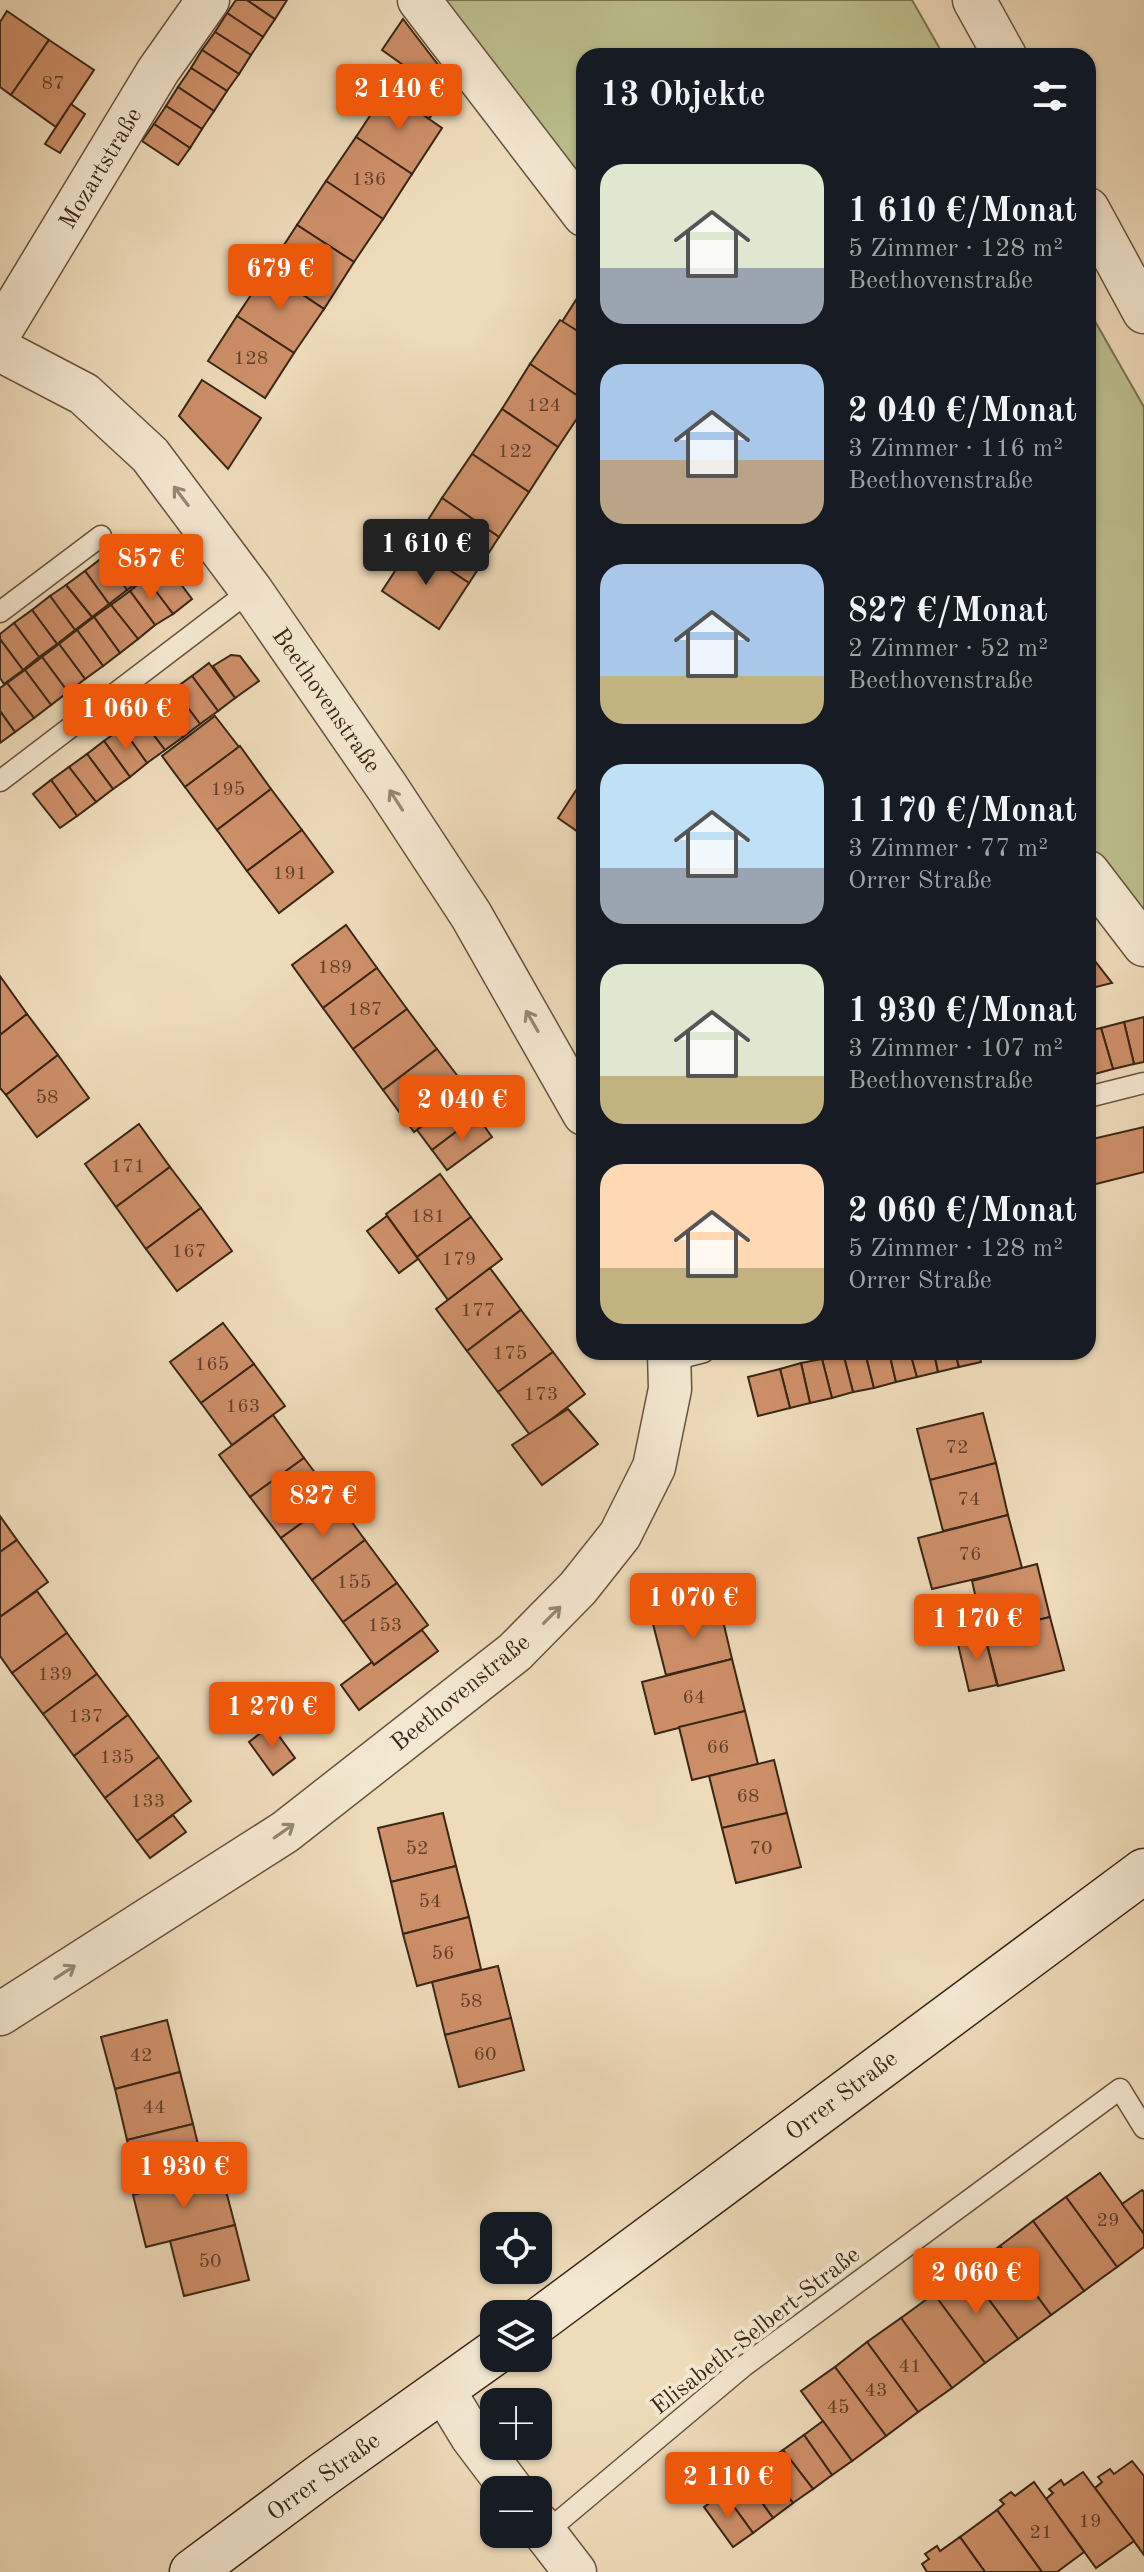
<!DOCTYPE html>
<html lang="de">
<head>
<meta charset="utf-8">
<style>
	:root { --surface:#171b24; --page:#242831; --text:#f1f3f6; --muted:#9ea1a6; --accent:#ea580c }
	body { margin:0; font-family:"Old Standard TT",serif; background:var(--page); color:var(--text); height:100vh; display:flex; flex-direction:column; font-size:30px; white-space:nowrap }
	* { box-sizing:border-box; margin:0 }
	p { font-size:26px; color:var(--muted) }
	.icon { flex:none; width:44px; height:44px; fill:none; stroke:currentColor; stroke-width:2; stroke-linecap:round; stroke-linejoin:round }
	.map { position:relative; flex:1; overflow:hidden }
	.details { position:absolute; left:576px; top:48px; width:520px; height:1312px; display:flex; flex-direction:column; background:var(--surface); border-radius:24px; box-shadow:0 2px 6px #0004 }
	.details>* { flex:none }
	.fabs { position:absolute; left:480px; top:2212px; display:grid; gap:16px }
	.fabs a { display:grid; place-items:center; width:72px; height:72px; border-radius:16px; background:var(--surface); box-shadow:0 2px 6px #0004; font-size:40px }
	.price { position:absolute; translate:-50% -68px; padding:0 18px; border-radius:8px; background:var(--accent); color:#fff; font-size:26px; line-height:52px; filter:drop-shadow(0 2px 4px #0008) }
	.price::after { content:''; position:absolute; left:50%; top:48px; width:24px; height:18px; margin-left:-12px; background:inherit; clip-path:polygon(0 0,100% 0,50% 100%) }
	.price.active { background:#222; color:#fff }
	ul { padding:0; list-style:none }
	li { display:flex; align-items:center; gap:24px; height:200px; padding:0 24px }
	li span { display:grid; place-items:center; flex:none; width:224px; height:160px; border-radius:24px; color:#555 }
	li>.icon { margin-inline-start:auto }
	span .icon { width:96px; height:96px; fill:#fffc; stroke-width:1 }
	li b { font-size:34px }
	h2 { display:flex; justify-content:space-between; align-items:center; height:96px; padding:0 24px; font-size:34px }
	.map>svg:first-child { display:block }
	.green { fill:#bcbf8d; stroke:#7b7252; stroke-width:2 }
	.building { fill:#cd8f68; stroke:#3a2616; stroke-width:2 }
	.lines { fill:none; stroke-linecap:round; stroke-linejoin:round }
	.lane-casing { stroke:#67533f; stroke-width:23 }
	.street-casing { stroke:#67533f; stroke-width:45 }
	.secondary-casing { stroke:#3a2616; stroke-width:47 }
	.lane { stroke:#f4e8d2; stroke-width:20 }
	.street { stroke:#f4e8d2; stroke-width:42 }
	.secondary { stroke:#f4e8d2; stroke-width:44 }
	.oneway { stroke:#978774 }
	.labels { text-anchor:middle; stroke-width:8; stroke-linejoin:round; paint-order:stroke }
	.number-label { font-size:20px; fill:#5f402a }
	.street-label { font-size:24px; fill:#3a2616; stroke:#f4e8d2 }
</style>
</head>
<body>
<div class="map">
<svg width="1144" height="2572" viewBox="0 0 1144 2572">
	<rect width="100%" height="100%" fill="#eedbba"/>
	<filter id="stains"><feTurbulence type="fractalNoise" baseFrequency=".0025" numOctaves="4"/><feColorMatrix values="0 0 0 0 .2 0 0 0 0 .09 0 0 0 0 .02 0 0 0 .5 -.17"/></filter>
	<radialGradient id="worn" r=".72"><stop offset=".6" stop-color="#630" stop-opacity="0"/><stop offset="1" stop-color="#630" stop-opacity=".3"/></radialGradient>
	<!-- green -->
	<g class="green">
		<path d="M445,0H912L944,56H584V182Z"/>
		<path d="M1088,309L1144,407V918L1088,844Z"/>
	</g>
	<!-- building -->
	<g class="building">
		<path d="M236,0H247L275,19L263,37L227,13Z"/>
		<path d="M247,0H287L275,19Z"/>
		<path d="M7,11L49,40L11,95L0,87V22Z"/>
		<path d="M227,13L263,37L251,55L215,32Z"/>
		<path d="M403,19L452,83L429,119L387,90L403,65L382,50Z"/>
		<path d="M215,32L251,55L239,74L202,50Z"/>
		<path d="M49,40L94,70L56,127L11,95Z"/>
		<path d="M202,50L239,74L227,91L191,68Z"/>
		<path d="M191,68L227,91L214,111L178,87Z"/>
		<path d="M178,87L214,111L202,129L166,106Z"/>
		<path d="M387,90L442,128L412,174L356,137Z"/>
		<path d="M71,104L85,114L60,153L45,144Z"/>
		<path d="M166,106L202,129L190,148L154,124Z"/>
		<path d="M154,124L190,148L178,165L142,141Z"/>
		<path d="M356,137L412,174L383,219L326,181Z"/>
		<path d="M326,181L383,219L354,262L297,225Z"/>
		<path d="M297,225L354,262L324,309L267,271Z"/>
		<path d="M267,271L324,309L294,353L237,316Z"/>
		<path d="M581,292L584,294V335L562,322Z"/>
		<path d="M237,316L294,353L265,398L208,361Z"/>
		<path d="M560,320L584,335V400L530,364Z"/>
		<path d="M530,364L584,400V408L558,447L502,409Z"/>
		<path d="M202,380L261,418L228,469L179,416Z"/>
		<path d="M502,409L558,447L529,492L472,454Z"/>
		<path d="M472,454L529,492L499,537L442,498Z"/>
		<path d="M442,498L499,537L469,583L412,545Z"/>
		<path d="M120,544L145,577L127,590L103,557Z"/>
		<path d="M412,545L469,583L439,629L382,591Z"/>
		<path d="M103,557L127,590L109,604L85,571Z"/>
		<path d="M163,560L192,599L173,614L143,575Z"/>
		<path d="M85,571L109,604L92,617L66,585Z"/>
		<path d="M146,578L173,614L155,625L130,591Z"/>
		<path d="M66,585L92,617L75,630L50,596Z"/>
		<path d="M130,591L155,625L138,639L111,605Z"/>
		<path d="M50,596L75,630L57,644L32,610Z"/>
		<path d="M111,605L138,639L120,653L94,617Z"/>
		<path d="M32,610L57,644L39,657L14,623Z"/>
		<path d="M94,617L120,653L103,666L77,630Z"/>
		<path d="M14,623L39,657L23,670L0,639V634Z"/>
		<path d="M77,630L103,666L85,679L59,644Z"/>
		<path d="M0,639L23,670L4,684L0,678Z"/>
		<path d="M59,644L85,679L68,692L42,657Z"/>
		<path d="M231,655L240,656L259,681L235,698L213,666Z"/>
		<path d="M42,657L68,692L51,705L25,670Z"/>
		<path d="M209,663L235,698L218,711L192,676Z"/>
		<path d="M25,670L51,705L34,718L7,683Z"/>
		<path d="M192,676L218,711L200,724L174,689Z"/>
		<path d="M7,683L34,718L15,732L0,711V688Z"/>
		<path d="M174,689L200,724L183,737L157,702Z"/>
		<path d="M157,702L183,737L165,750L139,716Z"/>
		<path d="M0,711L15,732L0,743Z"/>
		<path d="M139,716L165,750L147,763L122,728Z"/>
		<path d="M215,716L239,747L185,787L162,756Z"/>
		<path d="M122,728L147,763L130,777L104,741Z"/>
		<path d="M104,741L130,777L113,789L87,754Z"/>
		<path d="M240,746L271,789L217,830L185,787Z"/>
		<path d="M87,754L113,789L96,802L69,767Z"/>
		<path d="M69,767L96,802L77,816L51,780Z"/>
		<path d="M584,778V836L558,818Z"/>
		<path d="M51,780L77,816L60,828L33,794Z"/>
		<path d="M271,789L302,830L247,871L217,830Z"/>
		<path d="M302,830L333,872L279,913L247,871Z"/>
		<path d="M346,925L377,968L323,1008L292,965Z"/>
		<path d="M1088,952L1112,983L1088,989Z"/>
		<path d="M377,968L407,1009L353,1049L323,1008Z"/>
		<path d="M0,976L27,1014L0,1035Z"/>
		<path d="M407,1009L437,1049L383,1090L353,1049Z"/>
		<path d="M27,1014L58,1055L6,1095L0,1088V1035Z"/>
		<path d="M1144,1017V1062L1134,1064L1124,1022Z"/>
		<path d="M1124,1022L1134,1064L1113,1069L1101,1028Z"/>
		<path d="M1101,1028L1113,1069L1091,1075L1088,1062V1031Z"/>
		<path d="M437,1049L469,1091L414,1132L383,1090Z"/>
		<path d="M58,1055L89,1098L37,1137L6,1095Z"/>
		<path d="M463,1096L477,1116L432,1150L417,1130Z"/>
		<path d="M477,1116L492,1137L447,1170L432,1150Z"/>
		<path d="M139,1124L170,1167L116,1207L85,1164Z"/>
		<path d="M1144,1127V1172L1088,1186V1140Z"/>
		<path d="M170,1167L201,1208L146,1249L116,1207Z"/>
		<path d="M440,1174L471,1217L417,1257L386,1214Z"/>
		<path d="M201,1208L232,1251L177,1291L146,1249Z"/>
		<path d="M387,1216L418,1259L399,1273L367,1231Z"/>
		<path d="M471,1217L502,1259L448,1300L417,1257Z"/>
		<path d="M490,1268L521,1310L467,1351L436,1309Z"/>
		<path d="M521,1310L553,1352L498,1392L467,1351Z"/>
		<path d="M223,1323L254,1364L201,1403L170,1362Z"/>
		<path d="M553,1352L585,1394L530,1435L498,1392Z"/>
		<path d="M848,1352H865L874,1388L853,1392L843,1353Z"/>
		<path d="M865,1352H889L896,1382L874,1388Z"/>
		<path d="M889,1352H910L917,1377L896,1382Z"/>
		<path d="M910,1352H934L938,1372L917,1377Z"/>
		<path d="M934,1352H955L959,1367L938,1372Z"/>
		<path d="M955,1352H979L981,1362L959,1367Z"/>
		<path d="M843,1353L853,1392L832,1398L822,1359Z"/>
		<path d="M822,1359L832,1398L810,1403L801,1363Z"/>
		<path d="M801,1363L810,1403L790,1408L780,1369Z"/>
		<path d="M254,1364L285,1406L232,1445L201,1403Z"/>
		<path d="M780,1369L790,1408L758,1416L748,1377Z"/>
		<path d="M568,1409L598,1444L542,1485L512,1445Z"/>
		<path d="M983,1413L996,1463L930,1480L917,1429Z"/>
		<path d="M273,1415L304,1458L250,1497L219,1455Z"/>
		<path d="M304,1458L335,1499L281,1538L250,1497Z"/>
		<path d="M996,1463L1008,1515L943,1531L930,1480Z"/>
		<path d="M335,1499L365,1540L312,1580L281,1538Z"/>
		<path d="M1008,1515L1022,1568L932,1589L918,1538Z"/>
		<path d="M0,1516L17,1540L0,1552Z"/>
		<path d="M17,1540L48,1582L0,1617V1552Z"/>
		<path d="M365,1540L397,1583L343,1622L312,1580Z"/>
		<path d="M1037,1564L1050,1617L984,1633L972,1581Z"/>
		<path d="M397,1583L428,1625L374,1665L343,1622Z"/>
		<path d="M37,1591L67,1633L12,1673L0,1656V1617Z"/>
		<path d="M720,1608L732,1659L666,1675L653,1624Z"/>
		<path d="M1050,1617L1064,1670L998,1686L984,1633Z"/>
		<path d="M422,1630L438,1651L359,1710L341,1685L372,1662L374,1665Z"/>
		<path d="M67,1633L97,1674L43,1714L12,1673Z"/>
		<path d="M984,1633L997,1685L969,1691L957,1640Z"/>
		<path d="M732,1659L745,1711L655,1734L642,1682Z"/>
		<path d="M97,1674L128,1715L74,1756L43,1714Z"/>
		<path d="M745,1711L758,1764L692,1780L679,1727Z"/>
		<path d="M128,1715L159,1757L105,1798L74,1756Z"/>
		<path d="M271,1725L295,1758L273,1775L249,1742Z"/>
		<path d="M159,1757L191,1801L137,1841L105,1798Z"/>
		<path d="M774,1760L787,1813L722,1828L709,1776Z"/>
		<path d="M443,1813L456,1866L391,1882L378,1828Z"/>
		<path d="M787,1813L801,1867L736,1883L722,1828Z"/>
		<path d="M173,1815L186,1832L150,1858L137,1841Z"/>
		<path d="M456,1866L469,1917L403,1934L391,1882Z"/>
		<path d="M469,1917L481,1969L417,1986L403,1934Z"/>
		<path d="M498,1966L511,2018L445,2035L432,1982Z"/>
		<path d="M511,2018L524,2070L459,2087L445,2035Z"/>
		<path d="M167,2020L180,2072L115,2089L101,2037Z"/>
		<path d="M180,2072L193,2124L127,2140L115,2089Z"/>
		<path d="M193,2124L206,2177L141,2192L127,2140Z"/>
		<path d="M221,2172L235,2225L146,2247L133,2195Z"/>
		<path d="M1100,2173L1144,2234V2247L1117,2267L1066,2197Z"/>
		<path d="M1142,2190L1144,2192V2234L1122,2204Z"/>
		<path d="M1066,2197L1117,2267L1084,2291L1033,2221Z"/>
		<path d="M1033,2221L1084,2291L1051,2315L1000,2246Z"/>
		<path d="M235,2225L249,2280L184,2296L170,2241Z"/>
		<path d="M1000,2246L1051,2315L1018,2339L967,2270Z"/>
		<path d="M967,2270L1018,2339L985,2363L934,2294Z"/>
		<path d="M934,2294L985,2363L952,2388L901,2318Z"/>
		<path d="M901,2318L952,2388L918,2412L867,2342Z"/>
		<path d="M867,2342L918,2412L886,2436L835,2367Z"/>
		<path d="M835,2367L886,2436L852,2461L801,2391Z"/>
		<path d="M823,2421L852,2461L832,2475L804,2435Z"/>
		<path d="M804,2435L832,2475L813,2489L783,2450Z"/>
		<path d="M783,2450L813,2489L793,2503L763,2463Z"/>
		<path d="M1132,2461L1144,2476V2555L1095,2488L1102,2482L1098,2477L1110,2469L1114,2474Z"/>
		<path d="M763,2463L793,2503L773,2518L744,2478Z"/>
		<path d="M1083,2472L1134,2541L1096,2568L1046,2499L1053,2493L1049,2489L1061,2480L1064,2485Z"/>
		<path d="M744,2478L773,2518L753,2533L724,2493Z"/>
		<path d="M1034,2482L1084,2552L1057,2572H1042L997,2510L1004,2504L1000,2500L1011,2492L1015,2496Z"/>
		<path d="M724,2493L753,2533L733,2547L704,2507Z"/>
		<path d="M997,2510L1042,2572H985L960,2537Z"/>
		<path d="M960,2537L985,2572H927L922,2564L929,2559L925,2554L937,2546L940,2551Z"/>
	</g>
	<g class="lines">
		<defs>
			<g id="lane">
				<path d="M0,612L101,536"/>
				<path d="M0,781L251,590"/>
				<path d="M1088,1097L1144,1083"/>
				<path d="M669,1361L704,1352"/>
				<path d="M545,2533L744,2366L1120,2089L1144,2128"/>
			</g>
			<g id="street">
				<path d="M419,0L584,215"/>
				<path d="M974,0L1005,56"/>
				<path d="M1088,209L1144,312"/>
				<path d="M0,332L158,71L208,0"/>
				<path d="M0,350L84,394L150,455L251,590L387,787L471,915L584,1114"/>
				<path d="M1088,872L1144,945"/>
				<path d="M0,2014L285,1832L515,1652L578,1588L620,1535L654,1467L670,1389L669,1352"/>
				<path d="M444,2391L472,2437L512,2490"/>
				<path d="M538,2524L575,2572"/>
			</g>
			<g id="secondary">
				<path d="M538,2321L1144,1871"/>
				<path d="M192,2572L321,2476L494,2353"/>
			</g>
		</defs>
		<!-- lane casing -->
		<use href="#lane" class="lane-casing"/>
		<!-- street casing -->
		<use href="#street" class="street-casing"/>
		<!-- secondary casing -->
		<use href="#secondary" class="secondary-casing"/>
		<!-- lane -->
		<use href="#lane" class="lane"/>
		<!-- street -->
		<use href="#street" class="street"/>
		<!-- secondary -->
		<use href="#secondary" class="secondary"/>
	</g>
	<!-- one-way arrows -->
	<defs><path id="oneway-shaft" d="M-6 0H5M1.5-3L5.5 0L1.5 3" fill="none" stroke-width="1.6" stroke-linecap="round" stroke-linejoin="round" transform="scale(2)"/></defs>
	<g class="oneway">
		<use href="#oneway-shaft" transform="translate(181 496) rotate(-127)"/>
		<use href="#oneway-shaft" transform="translate(396 800) rotate(-123)"/>
		<use href="#oneway-shaft" transform="translate(532 1021) rotate(-120)"/>
		<use href="#oneway-shaft" transform="translate(552 1615) rotate(-45)"/>
		<use href="#oneway-shaft" transform="translate(284 1831) rotate(-35)"/>
		<use href="#oneway-shaft" transform="translate(65 1972) rotate(-33)"/>
	</g>
	<g class="labels">
		<!-- number labels -->
		<g class="number-label">
			<text x="53" y="89">87</text>
			<text x="369" y="185">136</text>
			<text x="251" y="364">128</text>
			<text x="544" y="411">124</text>
			<text x="515" y="457">122</text>
			<text x="228" y="795">195</text>
			<text x="290" y="879">191</text>
			<text x="335" y="973">189</text>
			<text x="365" y="1015">187</text>
			<text x="47" y="1103">58</text>
			<text x="128" y="1172">171</text>
			<text x="428" y="1222">181</text>
			<text x="189" y="1257">167</text>
			<text x="459" y="1265">179</text>
			<text x="478" y="1316">177</text>
			<text x="510" y="1359">175</text>
			<text x="212" y="1370">165</text>
			<text x="541" y="1400">173</text>
			<text x="243" y="1412">163</text>
			<text x="957" y="1453">72</text>
			<text x="969" y="1505">74</text>
			<text x="970" y="1560">76</text>
			<text x="354" y="1588">155</text>
			<text x="385" y="1631">153</text>
			<text x="55" y="1680">139</text>
			<text x="694" y="1703">64</text>
			<text x="86" y="1722">137</text>
			<text x="718" y="1753">66</text>
			<text x="117" y="1763">135</text>
			<text x="748" y="1802">68</text>
			<text x="148" y="1807">133</text>
			<text x="417" y="1854">52</text>
			<text x="761" y="1854">70</text>
			<text x="430" y="1907">54</text>
			<text x="443" y="1959">56</text>
			<text x="471" y="2007">58</text>
			<text x="485" y="2060">60</text>
			<text x="141" y="2061">42</text>
			<text x="154" y="2113">44</text>
			<text x="1108" y="2226">29</text>
			<text x="210" y="2267">50</text>
			<text x="910" y="2372">41</text>
			<text x="876" y="2396">43</text>
			<text x="838" y="2413">45</text>
			<text x="1090" y="2527">19</text>
			<text x="1041" y="2538">21</text>
		</g>
		<!-- street labels -->
		<g class="street-label">
			<text transform="translate(100 168) rotate(-59)" y="8">Mozartstraße</text>
			<text transform="translate(327 700) rotate(55)" y="8">Beethovenstraße</text>
			<text transform="translate(460 1692) rotate(-39)" y="8">Beethovenstraße</text>
			<text transform="translate(841 2095) rotate(-37)" y="8">Orrer Straße</text>
			<text transform="translate(755 2330) rotate(-38)" y="8">Elisabeth-Selbert-Straße</text>
			<text transform="translate(323 2476) rotate(-36)" y="8">Orrer Straße</text>
		</g>
	</g>
	<rect width="100%" height="100%" filter="url(#stains)"/>
	<rect width="100%" height="100%" fill="url(#worn)"/>
</svg>
<div class="fabs">
<a><svg class="icon" aria-label="locate" viewBox="0 0 24 24"><circle cx="12" cy="12" r="6"/><path d="M12 2v4M12 18v4M2 12h4M18 12h4"/></svg></a>
<a><svg class="icon" aria-label="layers" viewBox="0 0 24 24"><path d="M12 4l9 5-9 5-9-5zM3 14l9 5 9-5"/></svg></a>
<a>+</a>
<a>−</a>
</div>
<b class="price" style="left:399px;top:132px">2 140 €</b>
<b class="price" style="left:280px;top:312px">679 €</b>
<b class="price active" style="left:426px;top:587px">1 610 €</b>
<b class="price" style="left:151px;top:602px">857 €</b>
<b class="price" style="left:126px;top:752px">1 060 €</b>
<b class="price" style="left:462px;top:1143px">2 040 €</b>
<b class="price" style="left:323px;top:1539px">827 €</b>
<b class="price" style="left:693px;top:1641px">1 070 €</b>
<b class="price" style="left:977px;top:1662px">1 170 €</b>
<b class="price" style="left:272px;top:1750px">1 270 €</b>
<b class="price" style="left:184px;top:2210px">1 930 €</b>
<b class="price" style="left:976px;top:2316px">2 060 €</b>
<b class="price" style="left:728px;top:2520px">2 110 €</b>
<section class="details">
<h2>13 Objekte<svg class="icon" aria-label="filters" viewBox="0 0 24 24"><path d="M4 7h16M4 17h16"/><circle cx="9" cy="7" r="2"/><circle cx="15" cy="17" r="2"/></svg></h2>
<ul>
<li><span style="background:linear-gradient(#dfe7d0 65%,#9aa5b1 0)"><svg class="icon" aria-label="home" viewBox="0 0 24 24"><path d="M3 11l9-7 9 7M6 9v11h12V9"/></svg></span><div><b>1 610 €/Monat</b><p>5 Zimmer · 128 m²</p><p>Beethovenstraße</p></div></li>
<li><span style="background:linear-gradient(#a9c7e8 60%,#b9a48a 0)"><svg class="icon" aria-label="home" viewBox="0 0 24 24"><path d="M3 11l9-7 9 7M6 9v11h12V9"/></svg></span><div><b>2 040 €/Monat</b><p>3 Zimmer · 116 m²</p><p>Beethovenstraße</p></div></li>
<li><span style="background:linear-gradient(#a9c7e8 70%,#c2b280 0)"><svg class="icon" aria-label="home" viewBox="0 0 24 24"><path d="M3 11l9-7 9 7M6 9v11h12V9"/></svg></span><div><b>827 €/Monat</b><p>2 Zimmer · 52 m²</p><p>Beethovenstraße</p></div></li>
<li><span style="background:linear-gradient(#bfe0f5 65%,#9aa5b1 0)"><svg class="icon" aria-label="home" viewBox="0 0 24 24"><path d="M3 11l9-7 9 7M6 9v11h12V9"/></svg></span><div><b>1 170 €/Monat</b><p>3 Zimmer · 77 m²</p><p>Orrer Straße</p></div></li>
<li><span style="background:linear-gradient(#dfe7d0 70%,#c2b280 0)"><svg class="icon" aria-label="home" viewBox="0 0 24 24"><path d="M3 11l9-7 9 7M6 9v11h12V9"/></svg></span><div><b>1 930 €/Monat</b><p>3 Zimmer · 107 m²</p><p>Beethovenstraße</p></div></li>
<li><span style="background:linear-gradient(#ffd9b3 65%,#c2b280 0)"><svg class="icon" aria-label="home" viewBox="0 0 24 24"><path d="M3 11l9-7 9 7M6 9v11h12V9"/></svg></span><div><b>2 060 €/Monat</b><p>5 Zimmer · 128 m²</p><p>Orrer Straße</p></div></li>
</ul>
</section>
</div>
</body>
</html>
